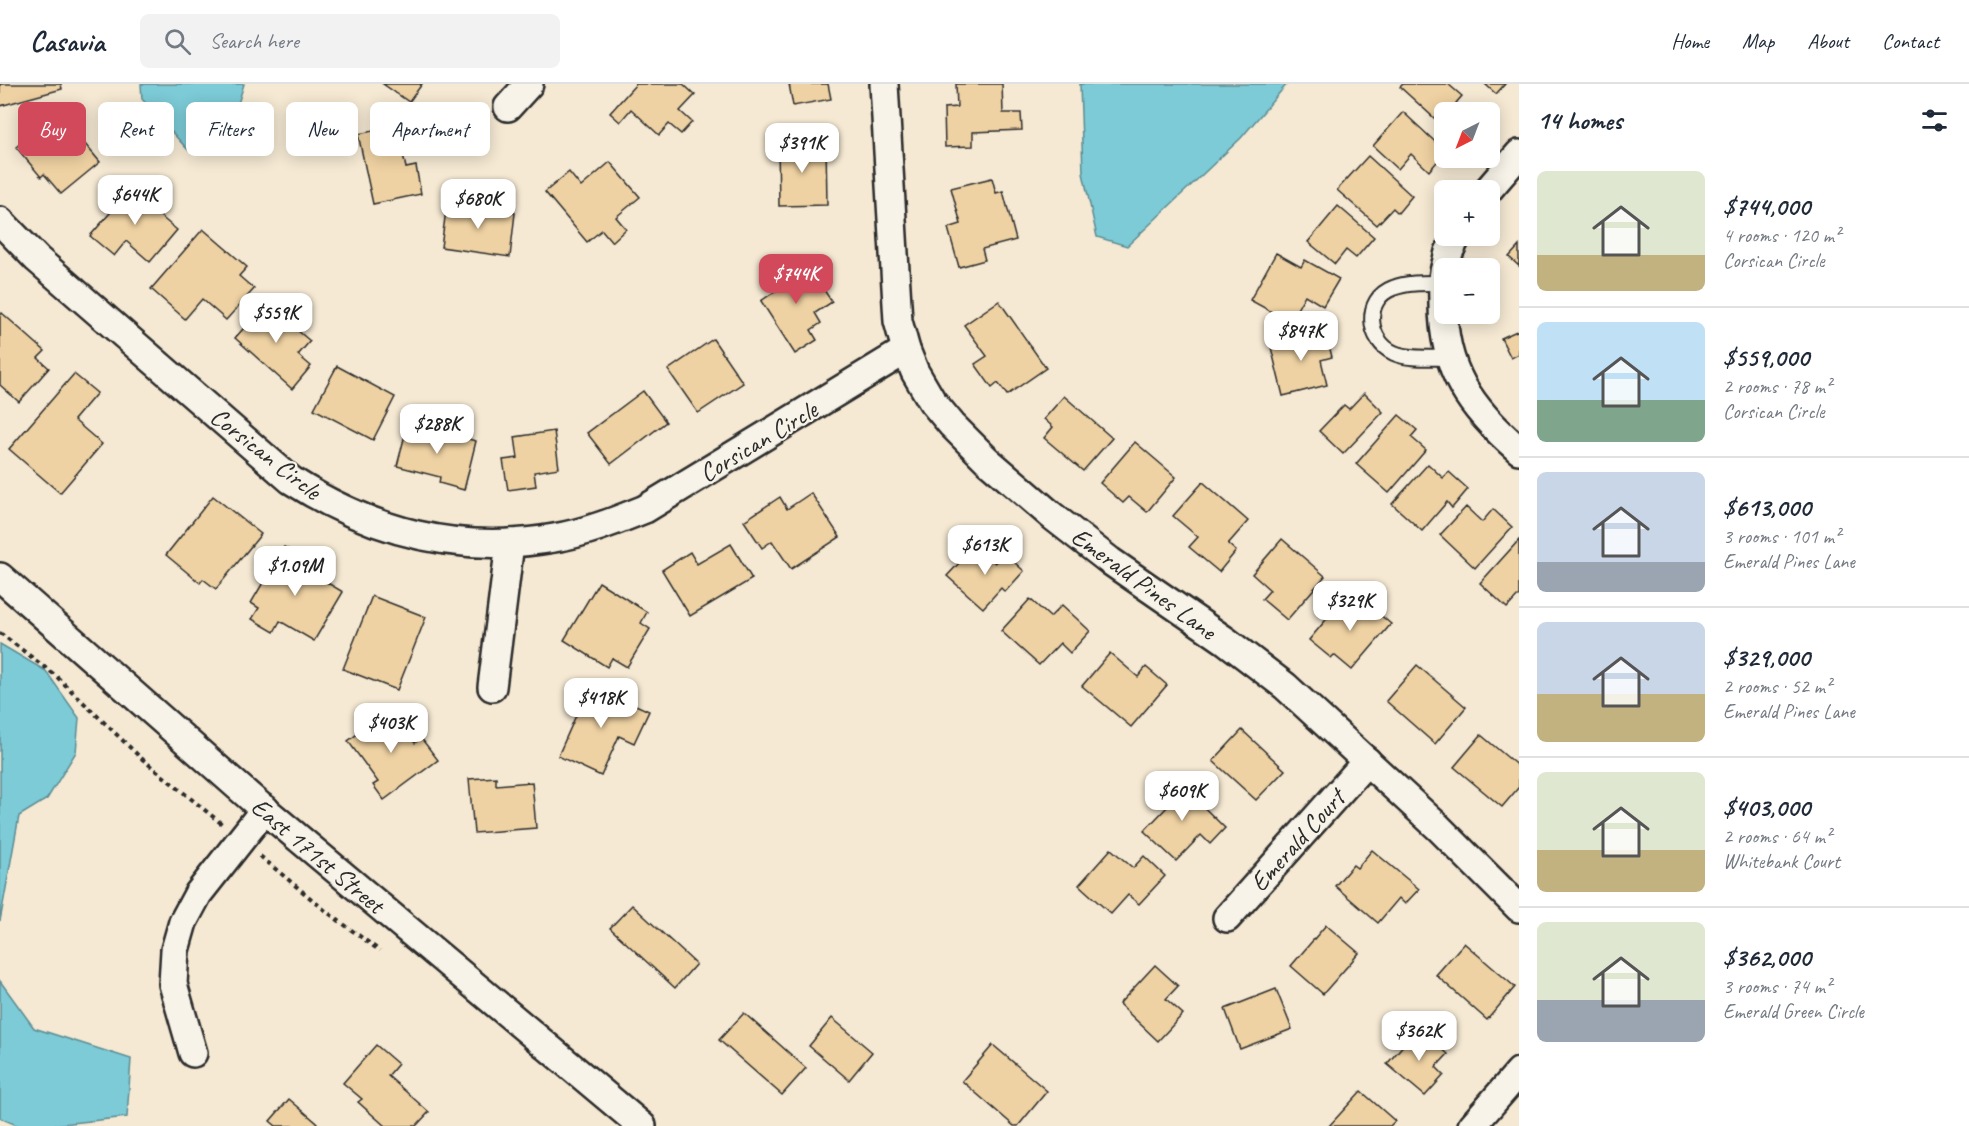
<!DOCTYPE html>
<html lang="en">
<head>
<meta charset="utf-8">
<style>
	:root { --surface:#fff; --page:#f2f2f3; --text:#1f2937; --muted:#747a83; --line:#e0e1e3; --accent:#d1495b }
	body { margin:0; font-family:Caveat,sans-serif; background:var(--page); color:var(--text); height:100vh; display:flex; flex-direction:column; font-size:22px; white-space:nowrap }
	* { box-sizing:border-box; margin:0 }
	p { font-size:20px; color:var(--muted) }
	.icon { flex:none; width:33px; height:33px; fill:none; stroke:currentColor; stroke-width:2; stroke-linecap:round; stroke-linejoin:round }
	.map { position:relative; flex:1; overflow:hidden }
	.drawer { display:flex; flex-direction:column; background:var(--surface); width:450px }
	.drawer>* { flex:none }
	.hud { position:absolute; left:18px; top:18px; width:570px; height:54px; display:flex; gap:12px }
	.needle { width:39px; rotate:222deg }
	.buttons { position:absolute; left:1434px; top:18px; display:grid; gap:12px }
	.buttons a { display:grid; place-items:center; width:66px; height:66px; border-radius:9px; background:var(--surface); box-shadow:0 3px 15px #0003; font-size:30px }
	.price { position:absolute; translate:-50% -51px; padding:0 14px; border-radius:12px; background:#fff; color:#222; font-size:20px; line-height:39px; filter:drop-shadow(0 2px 3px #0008) }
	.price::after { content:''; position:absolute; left:50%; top:36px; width:18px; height:14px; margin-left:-9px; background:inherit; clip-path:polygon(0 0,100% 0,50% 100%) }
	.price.selected { background:var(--accent); color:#fff }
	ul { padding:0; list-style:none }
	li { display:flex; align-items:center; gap:18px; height:150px; padding:0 18px }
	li+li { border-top:2px solid var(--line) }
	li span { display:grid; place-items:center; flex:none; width:168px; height:120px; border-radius:9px; color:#555 }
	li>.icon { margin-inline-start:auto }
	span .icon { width:72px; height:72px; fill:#fffc; stroke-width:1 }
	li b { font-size:26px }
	h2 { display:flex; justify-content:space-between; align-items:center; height:72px; padding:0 18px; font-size:26px }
	.chip { padding:0 21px; border-radius:9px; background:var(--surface); box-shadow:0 3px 15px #0003; font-size:21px; line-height:54px }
	.chip.selected { background:var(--accent); color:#fff }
	header { display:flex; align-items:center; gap:36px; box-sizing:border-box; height:84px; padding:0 30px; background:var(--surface); border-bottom:2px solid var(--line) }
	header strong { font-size:28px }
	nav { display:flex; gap:33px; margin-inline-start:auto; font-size:21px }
	.search { width:420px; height:54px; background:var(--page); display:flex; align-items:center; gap:15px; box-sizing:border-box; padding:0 21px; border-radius:9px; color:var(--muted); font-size:22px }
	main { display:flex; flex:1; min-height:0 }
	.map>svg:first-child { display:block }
	.water { fill:#7ccbd7; stroke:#5c8b92; stroke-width:1.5 }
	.building { fill:#efd2a3; stroke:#2b2b2b; stroke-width:1.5 }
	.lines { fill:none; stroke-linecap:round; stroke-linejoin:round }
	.lane-casing { stroke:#2b2b2b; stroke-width:18 }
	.street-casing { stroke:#2b2b2b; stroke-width:32 }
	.path { stroke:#2b2b2b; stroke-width:4; stroke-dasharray:4.5 4.5; stroke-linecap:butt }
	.lane { stroke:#f7f3e8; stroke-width:14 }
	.street { stroke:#f7f3e8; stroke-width:27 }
	.labels { text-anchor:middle; stroke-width:4.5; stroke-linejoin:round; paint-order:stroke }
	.street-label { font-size:26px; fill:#2b2b2b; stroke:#f7f3e8 }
</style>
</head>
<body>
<header>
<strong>Casavia</strong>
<div class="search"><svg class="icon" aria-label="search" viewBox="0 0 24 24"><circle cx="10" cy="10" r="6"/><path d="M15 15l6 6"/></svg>Search here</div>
<nav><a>Home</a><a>Map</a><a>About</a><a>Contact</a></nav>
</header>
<main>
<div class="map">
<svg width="1519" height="1042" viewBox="0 0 1519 1042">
	<rect width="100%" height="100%" fill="#f5e9d3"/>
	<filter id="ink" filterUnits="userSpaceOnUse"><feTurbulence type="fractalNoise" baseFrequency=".0167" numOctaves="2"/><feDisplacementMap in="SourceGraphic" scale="12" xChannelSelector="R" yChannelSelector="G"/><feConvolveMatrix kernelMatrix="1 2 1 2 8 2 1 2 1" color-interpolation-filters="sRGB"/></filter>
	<g filter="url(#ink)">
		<!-- water -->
		<g class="water">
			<path d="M141,0H244L225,63L188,66L142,15Z"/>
			<path d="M1080,0H1287L1241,54L1127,162L1097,153L1083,89Z"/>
			<path d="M0,560L46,587L79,634L76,668L47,715L19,732L0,837Z"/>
			<path d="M0,897L34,944L131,975L127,1033L44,1042H19L0,1034Z"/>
		</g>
		<!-- building -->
		<g class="building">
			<path d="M0,0H61L62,5L0,22Z"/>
			<path d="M383,0H422L409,18Z"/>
			<path d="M636,0H683L695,11L680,27L692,38L681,50L669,40L659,51L631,25L620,38L610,29Z"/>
			<path d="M789,0H828L831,15L793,22Z"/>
			<path d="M956,0H1002L1003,29H1021L1022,46L973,48V62L945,63L944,24L957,23Z"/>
			<path d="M1403,0H1448L1462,12L1456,19L1467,28H1444V43L1400,3Z"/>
			<path d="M1485,0H1505L1496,10Z"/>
			<path d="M1403,28L1444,66V70L1429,87L1411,70L1398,85L1373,62Z"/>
			<path d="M43,40L54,53L69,41L100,78L61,110L44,90L41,93L16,63Z"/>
			<path d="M397,42L406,84L416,82L421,110L373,120L358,50Z"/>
			<path d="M826,59L827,121L779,122L778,60Z"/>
			<path d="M1368,72L1412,112L1398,129L1393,124L1377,141L1337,106Z"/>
			<path d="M610,78L640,113L616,133L626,145L612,158L602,146L587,158L545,108L569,88L581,103Z"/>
			<path d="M992,94L996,109L1003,107L1016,156L982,165L985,176L959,183L948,144L961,140L951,104Z"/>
			<path d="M149,103L164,116L154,127L177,146L150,178L126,157L114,172L90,152L130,106L140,114Z"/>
			<path d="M447,119L515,129L510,173L441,163Z"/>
			<path d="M1338,122L1374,153L1356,174L1346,166L1335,180L1308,158Z"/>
			<path d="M203,145L247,183L239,192L254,205L226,236L202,215L185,235L151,205Z"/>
			<path d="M1519,162V182L1509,173Z"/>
			<path d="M1276,169L1301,183L1305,176L1339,195L1323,222L1305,211L1290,238L1250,216Z"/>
			<path d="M789,178L797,189L808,182L832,218L815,229L821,239L811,246L817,256L795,270L761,217L777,206L768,192Z"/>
			<path d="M269,216L299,244L297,246L310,257L298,271L311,282L292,305L235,254Z"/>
			<path d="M999,217L1046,284L1007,311L998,299L992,304L975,280L987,272L964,241Z"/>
			<path d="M2,229L45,267L38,274L49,284L19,318L0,301V232Z"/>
			<path d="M1325,246L1332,273L1321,276L1327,301L1283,312L1270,259Z"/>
			<path d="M1519,246V270L1511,274L1501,254Z"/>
			<path d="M713,255L743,299L698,329L668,286Z"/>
			<path d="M337,282L395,313L373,356L314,325Z"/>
			<path d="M74,290L97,309L74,336L102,360L60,409L9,365Z"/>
			<path d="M643,307L666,338L611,380L587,349Z"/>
			<path d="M1364,309L1383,328L1343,370L1319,347L1344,321L1349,325Z"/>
			<path d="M1064,312L1112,354L1083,387L1044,354L1053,343L1044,335Z"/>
			<path d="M1399,331L1417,346L1411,353L1426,366L1389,409L1356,380Z"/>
			<path d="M408,339L476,357L464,406L439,399L440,393L397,382Z"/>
			<path d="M554,347L559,384L534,388L536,402L508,406L503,376L518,374L515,353Z"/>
			<path d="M1135,358L1176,393L1147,428L1129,413L1123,419L1100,399Z"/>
			<path d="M1428,380L1443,394L1449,388L1468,405L1452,424L1447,418L1422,447L1392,420Z"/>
			<path d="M1203,398L1248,437L1228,460L1236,467L1219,488L1189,463L1198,453L1173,432Z"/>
			<path d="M811,409L840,453L791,485L772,457L762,464L744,437L780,413L787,425Z"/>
			<path d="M213,412L261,450L216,505L203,495L200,499L166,471Z"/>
			<path d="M1466,423L1482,438L1493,425L1512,443L1475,484L1440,451Z"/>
			<path d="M1282,455L1325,492L1287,536L1262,515L1270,506L1252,490Z"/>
			<path d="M1519,456V511L1507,524L1480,499Z"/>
			<path d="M731,460L752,495L690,532L662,486L690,468L697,480Z"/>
			<path d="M975,462L995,479L1004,469L1024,487L1005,508L1001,504L983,524L947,492Z"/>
			<path d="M284,463L314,481L309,488L343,508L314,557L280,537L274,548L252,535L259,524L251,519Z"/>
			<path d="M599,498L647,528L641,539L650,545L627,583L612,574L607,583L564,556Z"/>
			<path d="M372,512L426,533L397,606L343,585Z"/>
			<path d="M1346,512L1360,524L1365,518L1391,540L1352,586L1334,571L1331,574L1309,556Z"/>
			<path d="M1030,515L1050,533L1062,521L1090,547L1070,569L1060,559L1039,581L1001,547Z"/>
			<path d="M1110,569L1138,593L1146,583L1167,601L1131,643L1082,602Z"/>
			<path d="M1417,581L1466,623L1435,660L1386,617Z"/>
			<path d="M590,600L649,627L634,659L619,652L601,692L558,672Z"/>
			<path d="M390,626L415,659L421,654L438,676L384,716L373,701L378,698L348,657Z"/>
			<path d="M1242,646L1285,686L1256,716L1213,677Z"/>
			<path d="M1481,651L1519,683V703L1502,723L1454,683Z"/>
			<path d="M496,693V701L532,698L536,744L474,749L469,695Z"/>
			<path d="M1174,694L1225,744L1210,760L1201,751L1176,777L1144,747L1170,720L1159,710Z"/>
			<path d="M1111,765L1133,784L1144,772L1165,792L1139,820L1128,811L1111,830L1079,801Z"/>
			<path d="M1372,766L1419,805L1405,820L1399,814L1378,839L1335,802L1353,781L1357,784Z"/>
			<path d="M632,821L696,880L675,904L610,844Z"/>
			<path d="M1326,841L1359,869L1323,910L1291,882Z"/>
			<path d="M1464,859L1515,903L1487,936L1436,891Z"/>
			<path d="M1155,881L1178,902L1166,915L1183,930L1158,957L1119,920Z"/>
			<path d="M1276,905L1292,945L1240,965L1225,925Z"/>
			<path d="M744,929L806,984L782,1011L719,956Z"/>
			<path d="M832,934L872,968L849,996L809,962Z"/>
			<path d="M1418,944L1448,970L1436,983L1444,991L1425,1012L1387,980Z"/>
			<path d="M376,961L398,980L388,992L429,1028L416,1042H385L358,1018L362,1015L343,999Z"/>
			<path d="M993,961L1047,1007L1018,1042H1014L962,997Z"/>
			<path d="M1361,1007L1395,1037L1390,1042H1329Z"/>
			<path d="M289,1015L317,1039L315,1042H276L270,1037Z"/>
		</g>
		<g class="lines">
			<defs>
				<path id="lane" d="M1443,199C1427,199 1408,198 1393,204C1363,215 1367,257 1394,269C1410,276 1433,273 1449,274"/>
				<g id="street">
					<path d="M884,0L898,237L906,266L915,288L932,317L952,341L987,376L1051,431L1110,477L1226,557L1285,602L1438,743L1519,824"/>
					<path d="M508,23L529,0"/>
					<path d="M1488,106L1519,70"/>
					<path d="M0,137L37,175L291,396C372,448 458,471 554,454C585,449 615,437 645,425L906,266"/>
					<path d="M1445,184L1449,168L1457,152"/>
					<path d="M1444,188C1442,198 1443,209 1443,220C1443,286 1470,324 1519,366"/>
					<path d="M0,493L259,721L642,1042"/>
					<path d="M492,603L510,459"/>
					<path d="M1227,834L1367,677"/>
					<path d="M193,969L173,900L175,866L183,838L198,810L265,725"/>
					<path d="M1472,1042L1519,988"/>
				</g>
			</defs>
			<!-- lane casing -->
			<use href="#lane" class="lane-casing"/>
			<!-- street casing -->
			<use href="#street" class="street-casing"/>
			<!-- path -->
			<g class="path">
				<path d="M0,549L55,591L141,674L222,740"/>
				<path d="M260,772L327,828L380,867"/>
			</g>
			<!-- lane -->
			<use href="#lane" class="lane"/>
			<!-- street -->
			<use href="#street" class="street"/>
		</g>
	</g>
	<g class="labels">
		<!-- street labels -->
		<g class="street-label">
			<text transform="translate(758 357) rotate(-31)" y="9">Corsican Circle</text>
			<text transform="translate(266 369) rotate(38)" y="9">Corsican Circle</text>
			<text transform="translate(1144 499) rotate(36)" y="9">Emerald Pines Lane</text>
			<text transform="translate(1297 756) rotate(-48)" y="9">Emerald Court</text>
			<text transform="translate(318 771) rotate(40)" y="9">East 171st Street</text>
		</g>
	</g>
</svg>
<div class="buttons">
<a><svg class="needle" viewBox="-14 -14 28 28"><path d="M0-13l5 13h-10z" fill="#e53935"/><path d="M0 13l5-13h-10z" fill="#747a83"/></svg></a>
<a>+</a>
<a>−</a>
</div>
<b class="price" style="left:802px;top:90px">$391K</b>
<b class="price" style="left:135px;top:142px">$644K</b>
<b class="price" style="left:478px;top:146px">$680K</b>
<b class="price selected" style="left:796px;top:221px">$744K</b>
<b class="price" style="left:276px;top:260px">$559K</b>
<b class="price" style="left:1301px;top:278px">$847K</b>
<b class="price" style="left:437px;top:371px">$288K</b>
<b class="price" style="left:985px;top:492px">$613K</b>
<b class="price" style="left:295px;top:513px">$1.09M</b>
<b class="price" style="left:1350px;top:548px">$329K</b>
<b class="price" style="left:601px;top:645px">$418K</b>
<b class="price" style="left:391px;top:670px">$403K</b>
<b class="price" style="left:1182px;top:738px">$609K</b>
<b class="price" style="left:1419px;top:978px">$362K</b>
<div class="hud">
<a class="chip selected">Buy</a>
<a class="chip">Rent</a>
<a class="chip">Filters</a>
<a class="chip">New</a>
<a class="chip">Apartment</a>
</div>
</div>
<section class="drawer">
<h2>14 homes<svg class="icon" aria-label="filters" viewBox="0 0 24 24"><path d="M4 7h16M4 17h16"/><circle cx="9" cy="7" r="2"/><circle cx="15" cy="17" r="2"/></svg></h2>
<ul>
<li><span style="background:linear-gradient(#dfe7d0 70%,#c2b280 0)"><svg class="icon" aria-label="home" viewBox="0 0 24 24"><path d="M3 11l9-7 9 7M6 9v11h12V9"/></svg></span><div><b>$744,000</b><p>4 rooms · 120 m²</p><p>Corsican Circle</p></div></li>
<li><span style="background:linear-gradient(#bfe0f5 65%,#7fa58c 0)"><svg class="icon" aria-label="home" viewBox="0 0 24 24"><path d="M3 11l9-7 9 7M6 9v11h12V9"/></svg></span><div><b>$559,000</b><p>2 rooms · 78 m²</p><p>Corsican Circle</p></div></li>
<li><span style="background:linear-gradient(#c9d6e8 75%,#9aa5b1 0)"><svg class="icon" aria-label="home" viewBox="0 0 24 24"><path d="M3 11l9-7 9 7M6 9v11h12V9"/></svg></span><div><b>$613,000</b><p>3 rooms · 101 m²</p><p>Emerald Pines Lane</p></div></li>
<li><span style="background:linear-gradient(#c9d6e8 60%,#c2b280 0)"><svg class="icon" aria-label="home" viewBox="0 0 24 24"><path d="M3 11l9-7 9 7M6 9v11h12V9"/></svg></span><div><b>$329,000</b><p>2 rooms · 52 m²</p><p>Emerald Pines Lane</p></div></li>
<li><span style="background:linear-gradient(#dfe7d0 65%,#c2b280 0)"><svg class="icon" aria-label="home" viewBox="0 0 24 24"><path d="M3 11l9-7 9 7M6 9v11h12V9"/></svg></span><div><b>$403,000</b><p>2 rooms · 64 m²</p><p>Whitebank Court</p></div></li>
<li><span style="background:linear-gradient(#dfe7d0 65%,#9aa5b1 0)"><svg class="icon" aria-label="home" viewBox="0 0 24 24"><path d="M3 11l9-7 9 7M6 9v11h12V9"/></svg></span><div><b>$362,000</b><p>3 rooms · 74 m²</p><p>Emerald Green Circle</p></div></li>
</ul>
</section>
</main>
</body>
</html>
